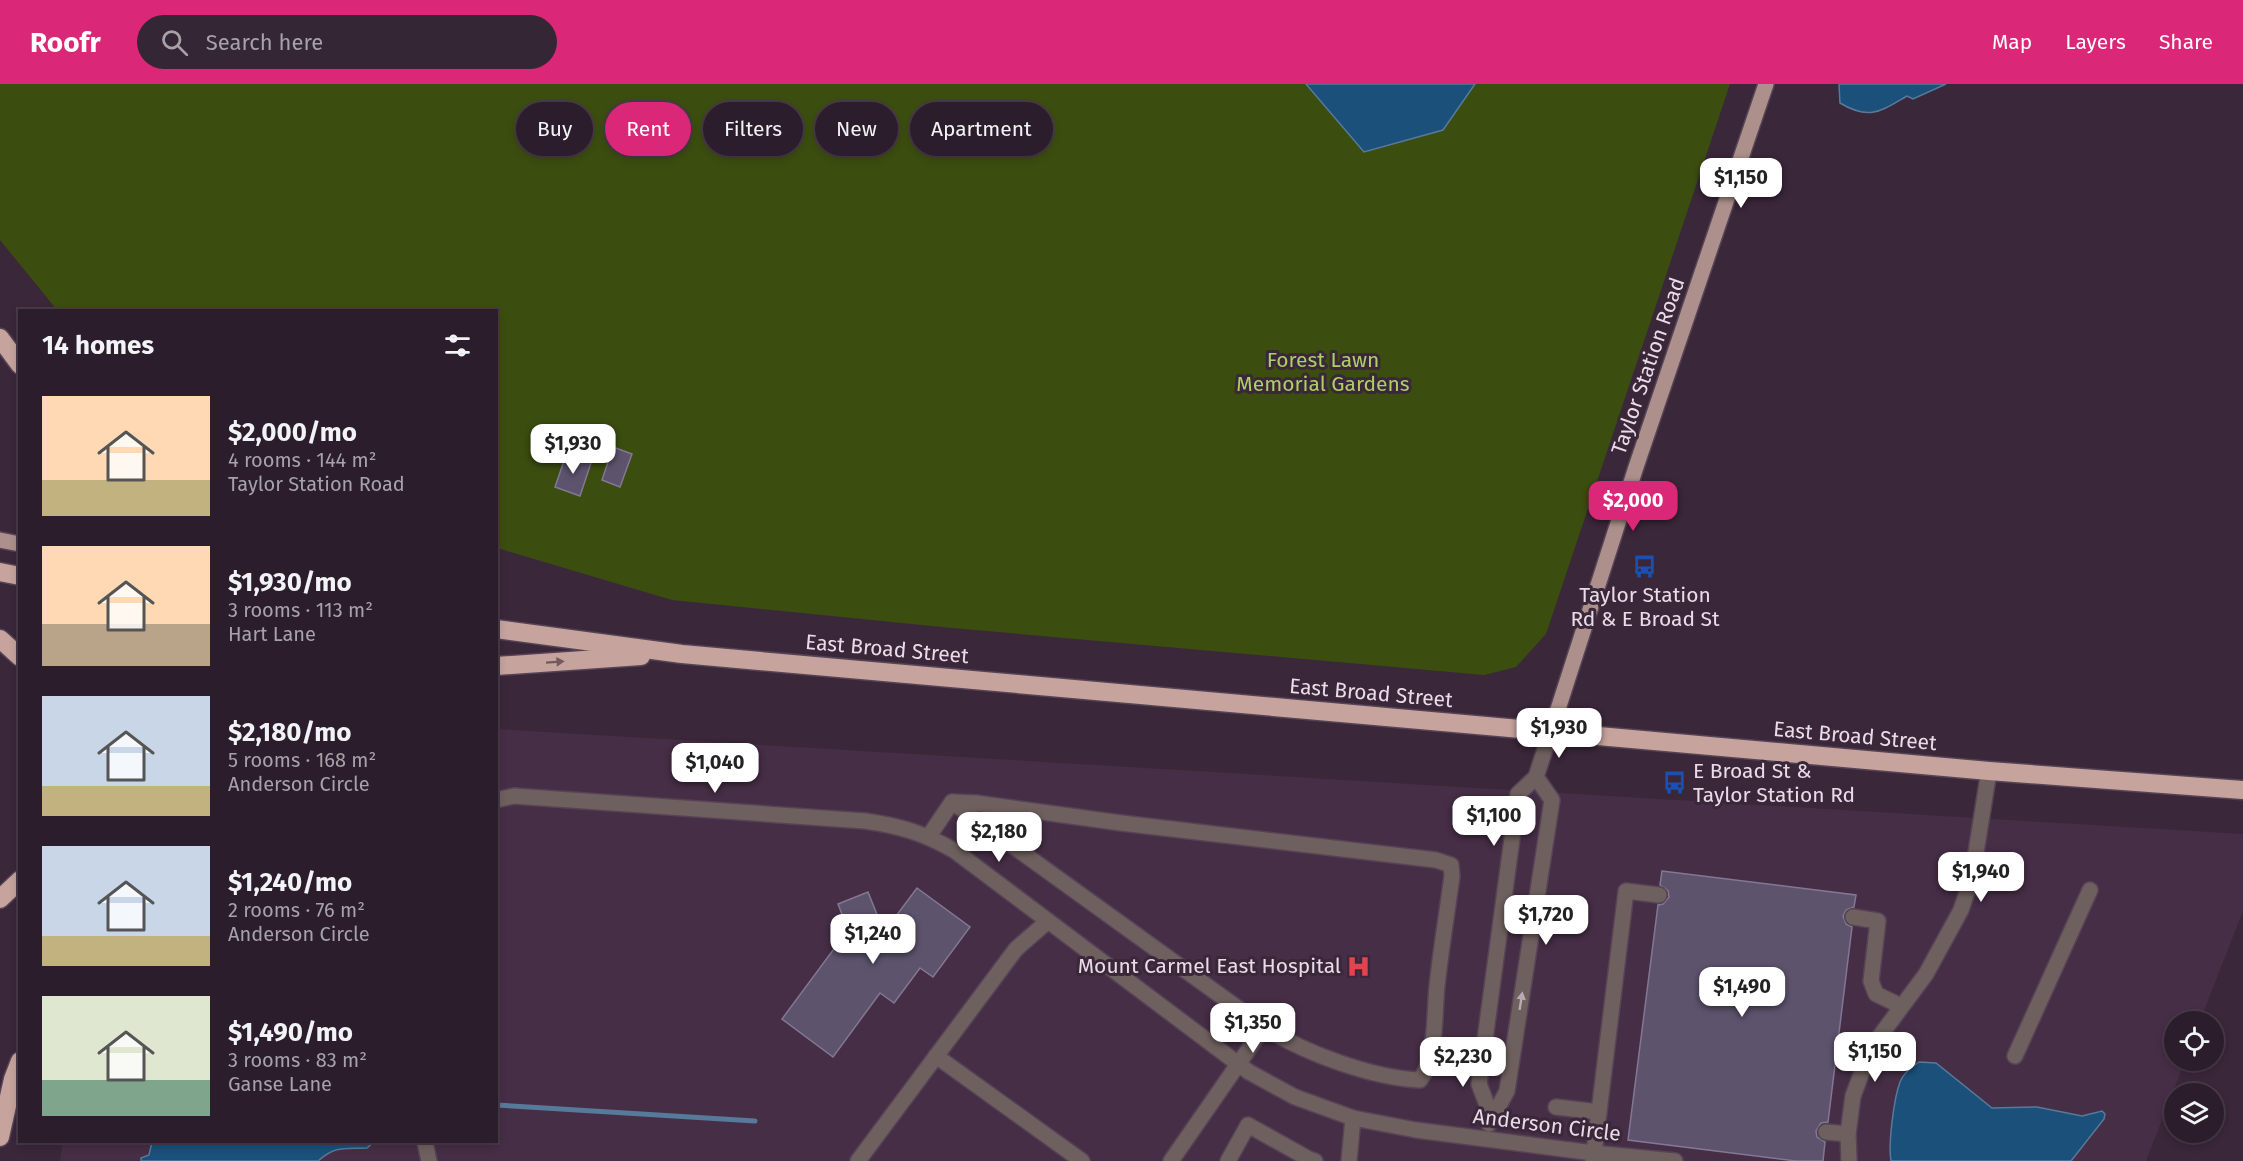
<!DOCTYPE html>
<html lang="en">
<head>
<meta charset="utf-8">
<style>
	:root { --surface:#2c1d2c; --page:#342634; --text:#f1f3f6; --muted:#a6a2a9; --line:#483b48; --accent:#db2777 }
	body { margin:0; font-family:"Fira Sans",sans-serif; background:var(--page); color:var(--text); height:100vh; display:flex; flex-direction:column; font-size:22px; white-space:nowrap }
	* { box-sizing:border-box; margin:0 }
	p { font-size:20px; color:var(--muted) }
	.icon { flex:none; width:33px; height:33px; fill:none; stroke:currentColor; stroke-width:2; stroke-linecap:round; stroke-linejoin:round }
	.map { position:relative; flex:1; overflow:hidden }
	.drawer { position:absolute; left:18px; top:225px; width:480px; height:834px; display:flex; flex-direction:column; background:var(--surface); border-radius:0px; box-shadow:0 3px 9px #0003,0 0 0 2px var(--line) }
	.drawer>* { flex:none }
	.top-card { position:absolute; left:516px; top:18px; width:570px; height:54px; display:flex; gap:12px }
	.tools { position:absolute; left:2164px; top:927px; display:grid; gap:12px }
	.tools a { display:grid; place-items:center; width:60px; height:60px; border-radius:50%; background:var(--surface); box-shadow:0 3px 9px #0003,0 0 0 2px var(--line); font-size:30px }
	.price { position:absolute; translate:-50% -51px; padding:0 14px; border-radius:12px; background:#fff; color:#222; font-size:20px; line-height:39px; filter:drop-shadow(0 2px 3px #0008) }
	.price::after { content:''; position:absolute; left:50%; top:36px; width:18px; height:14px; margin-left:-9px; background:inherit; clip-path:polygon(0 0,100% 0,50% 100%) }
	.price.current { background:var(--accent); color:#fff }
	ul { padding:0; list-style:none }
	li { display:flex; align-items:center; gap:18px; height:150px; padding:0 24px }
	li span { display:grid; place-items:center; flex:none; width:168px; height:120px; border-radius:0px; color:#555 }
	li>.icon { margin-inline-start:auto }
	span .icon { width:72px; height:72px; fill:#fffc; stroke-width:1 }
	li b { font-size:26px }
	h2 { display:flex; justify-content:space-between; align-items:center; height:72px; padding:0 24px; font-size:26px }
	.pill { padding:0 21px; border-radius:27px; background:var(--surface); box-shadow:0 3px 9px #0003,0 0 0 2px var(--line); font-size:21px; line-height:54px }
	.pill.current { background:var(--accent); color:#fff }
	header { display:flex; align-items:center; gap:36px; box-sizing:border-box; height:84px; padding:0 30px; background:var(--accent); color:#fff }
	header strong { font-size:28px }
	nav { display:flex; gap:33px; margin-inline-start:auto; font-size:21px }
	.search { width:420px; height:54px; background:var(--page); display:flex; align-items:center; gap:15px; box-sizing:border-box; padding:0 21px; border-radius:33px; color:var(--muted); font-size:22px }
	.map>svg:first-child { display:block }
	.built { fill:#462e46 }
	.green { fill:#3c4d10 }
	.water { fill:#1a5079; stroke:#587a9a; stroke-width:1.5 }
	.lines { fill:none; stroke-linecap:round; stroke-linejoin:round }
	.stream { stroke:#587a9a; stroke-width:5 }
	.building { fill:#5d536d; stroke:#827893; stroke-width:1.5 }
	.minor-casing { stroke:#564456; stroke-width:18 }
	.major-casing { stroke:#564456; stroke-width:18 }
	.highway-casing { stroke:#564456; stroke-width:21 }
	.minor { stroke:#6e605e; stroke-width:15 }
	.major { stroke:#ad908b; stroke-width:15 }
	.highway { stroke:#c6a39d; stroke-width:18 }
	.oneway { fill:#725962 }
	.oneway2 { fill:#b8aab1 }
	.labels { text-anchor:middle; stroke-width:6; stroke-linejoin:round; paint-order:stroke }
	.park-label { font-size:21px; fill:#adcf63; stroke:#3a273a }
	.street-label { font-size:21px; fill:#e9dce8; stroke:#3a273a }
	.poi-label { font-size:21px; fill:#e9dce8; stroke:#3a273a }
</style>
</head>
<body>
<header>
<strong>Roofr</strong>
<div class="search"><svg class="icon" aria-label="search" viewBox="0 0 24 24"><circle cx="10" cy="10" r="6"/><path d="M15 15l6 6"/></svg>Search here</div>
<nav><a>Map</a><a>Layers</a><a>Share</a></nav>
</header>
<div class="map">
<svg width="2243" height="1077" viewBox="0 0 2243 1077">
	<rect width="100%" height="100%" fill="#3a273a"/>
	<!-- built -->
	<path class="built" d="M497,645L2243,750V827L2200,937L2175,938V976L2185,977L2146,1077H60L63,1058H496Z"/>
	<!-- green -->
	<path class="green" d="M0,0H1730L1546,550L1516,583L1484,591L952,544L672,516L497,464L496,226H57L0,156Z"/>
	<!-- water -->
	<g class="water">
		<path d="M1306,0H1475L1443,46L1364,68Z"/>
		<path d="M1839,0H1946L1913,15L1907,12C1881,27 1870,37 1840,19Z"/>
		<path d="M1919,978L1936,979L1992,1024L2037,1023L2082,1032L2102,1027L2105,1030L2104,1035L2071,1077H1891C1888,1060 1894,1014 1900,998C1904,988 1912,983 1919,978Z"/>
		<path d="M152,1058H374L367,1064C345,1065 336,1061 318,1077H141V1074L149,1071Z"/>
	</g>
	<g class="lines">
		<!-- stream -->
		<path class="stream" d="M496,1021L755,1037"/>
	</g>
	<!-- building -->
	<g class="building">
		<path d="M613,363L632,370L620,403L602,396Z"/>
		<path d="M566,371L591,379L580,412L555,403Z"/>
		<path d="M1662,787L1856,811L1854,823L1846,826L1843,832L1846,840L1852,843L1828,1038L1821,1039L1816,1047L1817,1053L1825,1058L1823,1077H1796L1628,1056L1658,821L1663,820L1669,813L1668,807L1660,801Z"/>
		<path d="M917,804L970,843L933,893L920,884L894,919L880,909L833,973L782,935L848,846L838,820L868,808L884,848Z"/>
	</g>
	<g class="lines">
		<defs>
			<g id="minor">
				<path d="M496,716L514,712L865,737C900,742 924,749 955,767L1249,988L1295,1013L1353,1034L1416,1046L1593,1069L1675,1077"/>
				<path d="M952,718L976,719L1121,739L1436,776L1451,781L1452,792C1447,829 1441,865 1437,902C1434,929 1437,974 1420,996C1372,994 1304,969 1264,943"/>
				<path d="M929,752L952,718L1264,943L1171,1077"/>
				<path d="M1853,833L1878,837L1871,897L1876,910L1901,922"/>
				<path d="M936,972L1082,1077"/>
				<path d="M2015,972L2090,806"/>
				<path d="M1556,1023L1599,1028"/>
				<path d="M1492,1034L1479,1000L1518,710L1536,693L1551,647"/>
				<path d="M1489,1040L1507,1007L1552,716L1536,693"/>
				<path d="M1826,1048L1848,1050"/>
				<path d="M425,1058L429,1077"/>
				<path d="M858,1077L1016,865L1048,837"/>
				<path d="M1228,1077L1248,1041L1309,1075L1315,1077"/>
				<path d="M1349,1077L1353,1034"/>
				<path d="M1593,1077L1626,807L1659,811"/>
				<path d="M1849,1077L1848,1050L1853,1012L1871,964L1926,890L1961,826L1972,793L1989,687"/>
			</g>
			<g id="major">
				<path d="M0,456L20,460"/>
				<path d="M1551,647L1636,383L1766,0"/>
			</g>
			<g id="highway">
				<path d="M0,254L20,281"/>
				<path d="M0,488L20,492"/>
				<path d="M496,545L682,570L1989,687L2243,706"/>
				<path d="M0,555L20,573"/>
				<path d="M496,582L641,572"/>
				<path d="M0,815L20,796"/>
				<path d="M0,1053L13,995L20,977"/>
			</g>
		</defs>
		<!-- minor casing -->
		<use href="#minor" class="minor-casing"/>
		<!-- major casing -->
		<use href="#major" class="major-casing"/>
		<!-- highway casing -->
		<use href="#highway" class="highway-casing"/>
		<!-- minor -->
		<use href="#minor" class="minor"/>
		<!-- major -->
		<use href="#major" class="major"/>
		<!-- highway -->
		<use href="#highway" class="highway"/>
	</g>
	<!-- one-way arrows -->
	<defs><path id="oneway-solid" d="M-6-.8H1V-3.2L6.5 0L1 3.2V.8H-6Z" transform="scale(1.5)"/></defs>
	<use class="oneway" href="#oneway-solid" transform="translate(555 578) rotate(-4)"/>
	<use class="oneway2" href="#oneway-solid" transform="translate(1521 917) rotate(-81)"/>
	<!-- icons -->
	<defs>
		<symbol id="bus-bare" viewBox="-9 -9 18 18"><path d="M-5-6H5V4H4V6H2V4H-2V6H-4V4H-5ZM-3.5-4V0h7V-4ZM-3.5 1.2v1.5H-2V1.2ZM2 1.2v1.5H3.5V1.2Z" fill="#1a4fb4" stroke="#3a273a" stroke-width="2.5" paint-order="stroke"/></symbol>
		<symbol id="hospital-bare" viewBox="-9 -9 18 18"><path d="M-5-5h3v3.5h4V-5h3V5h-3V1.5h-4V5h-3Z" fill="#e0444e" stroke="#3a273a" stroke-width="2.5" paint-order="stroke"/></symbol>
	</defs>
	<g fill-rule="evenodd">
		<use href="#bus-bare" x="1628" y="466" width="33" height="33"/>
		<use href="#bus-bare" x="1658" y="682" width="33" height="33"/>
		<use href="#hospital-bare" x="1342" y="866" width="33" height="33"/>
	</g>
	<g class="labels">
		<!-- park labels -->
		<g class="park-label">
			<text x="1323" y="283">Forest Lawn<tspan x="1323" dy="24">Memorial Gardens</tspan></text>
		</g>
		<!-- street labels -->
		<g class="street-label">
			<text transform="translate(1648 282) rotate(-71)" y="7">Taylor Station Road</text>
			<text transform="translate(887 565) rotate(5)" y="7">East Broad Street</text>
			<text transform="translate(1371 609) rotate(5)" y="7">East Broad Street</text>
			<text transform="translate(1855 652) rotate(5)" y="7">East Broad Street</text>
			<text transform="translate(1547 1041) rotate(7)" y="7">Anderson Circle</text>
		</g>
		<!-- poi labels -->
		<g class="poi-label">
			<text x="1645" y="518">Taylor Station<tspan x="1645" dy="24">Rd &amp; E Broad St</tspan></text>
			<text x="1693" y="694" text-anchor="start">E Broad St &amp;<tspan x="1693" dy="24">Taylor Station Rd</tspan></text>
			<text x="1341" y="889" text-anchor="end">Mount Carmel East Hospital</text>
		</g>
	</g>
</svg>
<div class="tools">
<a><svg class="icon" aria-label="locate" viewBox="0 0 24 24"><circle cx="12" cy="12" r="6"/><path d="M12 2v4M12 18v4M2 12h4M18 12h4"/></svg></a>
<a><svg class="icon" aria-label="layers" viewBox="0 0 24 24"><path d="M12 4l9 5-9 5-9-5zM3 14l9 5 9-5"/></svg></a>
</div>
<b class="price" style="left:1741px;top:125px">$1,150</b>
<b class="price" style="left:573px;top:391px">$1,930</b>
<b class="price current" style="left:1633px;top:448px">$2,000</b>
<b class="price" style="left:1559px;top:675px">$1,930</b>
<b class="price" style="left:715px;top:710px">$1,040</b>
<b class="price" style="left:1494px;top:763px">$1,100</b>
<b class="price" style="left:999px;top:779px">$2,180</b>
<b class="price" style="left:1981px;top:819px">$1,940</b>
<b class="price" style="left:1546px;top:862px">$1,720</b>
<b class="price" style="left:873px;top:881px">$1,240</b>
<b class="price" style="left:1742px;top:934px">$1,490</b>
<b class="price" style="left:1253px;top:970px">$1,350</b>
<b class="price" style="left:1875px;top:999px">$1,150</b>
<b class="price" style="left:1463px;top:1004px">$2,230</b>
<div class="top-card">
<a class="pill">Buy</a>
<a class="pill current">Rent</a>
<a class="pill">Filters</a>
<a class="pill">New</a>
<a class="pill">Apartment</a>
</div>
<section class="drawer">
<h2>14 homes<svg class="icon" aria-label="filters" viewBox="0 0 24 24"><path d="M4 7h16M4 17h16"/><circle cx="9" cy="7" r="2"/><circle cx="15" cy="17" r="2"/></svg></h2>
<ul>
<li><span style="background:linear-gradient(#ffd9b3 70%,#c2b280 0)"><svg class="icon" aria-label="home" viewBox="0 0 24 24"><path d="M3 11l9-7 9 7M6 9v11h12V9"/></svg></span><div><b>$2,000/mo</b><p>4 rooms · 144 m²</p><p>Taylor Station Road</p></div></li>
<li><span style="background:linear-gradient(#ffd9b3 65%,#b9a48a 0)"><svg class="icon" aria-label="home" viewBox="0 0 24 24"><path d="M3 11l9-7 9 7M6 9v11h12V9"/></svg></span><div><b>$1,930/mo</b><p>3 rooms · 113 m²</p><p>Hart Lane</p></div></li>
<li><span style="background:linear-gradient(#c9d6e8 75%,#c2b280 0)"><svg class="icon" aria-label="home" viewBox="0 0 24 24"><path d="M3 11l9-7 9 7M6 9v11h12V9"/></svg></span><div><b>$2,180/mo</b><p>5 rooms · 168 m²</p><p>Anderson Circle</p></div></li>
<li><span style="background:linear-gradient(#c9d6e8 75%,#c2b280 0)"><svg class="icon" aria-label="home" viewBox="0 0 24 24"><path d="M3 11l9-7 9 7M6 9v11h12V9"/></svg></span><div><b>$1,240/mo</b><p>2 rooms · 76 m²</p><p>Anderson Circle</p></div></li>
<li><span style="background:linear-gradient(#dfe7d0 70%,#7fa58c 0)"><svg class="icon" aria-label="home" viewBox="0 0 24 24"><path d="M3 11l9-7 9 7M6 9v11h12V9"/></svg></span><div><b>$1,490/mo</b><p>3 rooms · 83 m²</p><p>Ganse Lane</p></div></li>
</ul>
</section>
</div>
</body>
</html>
